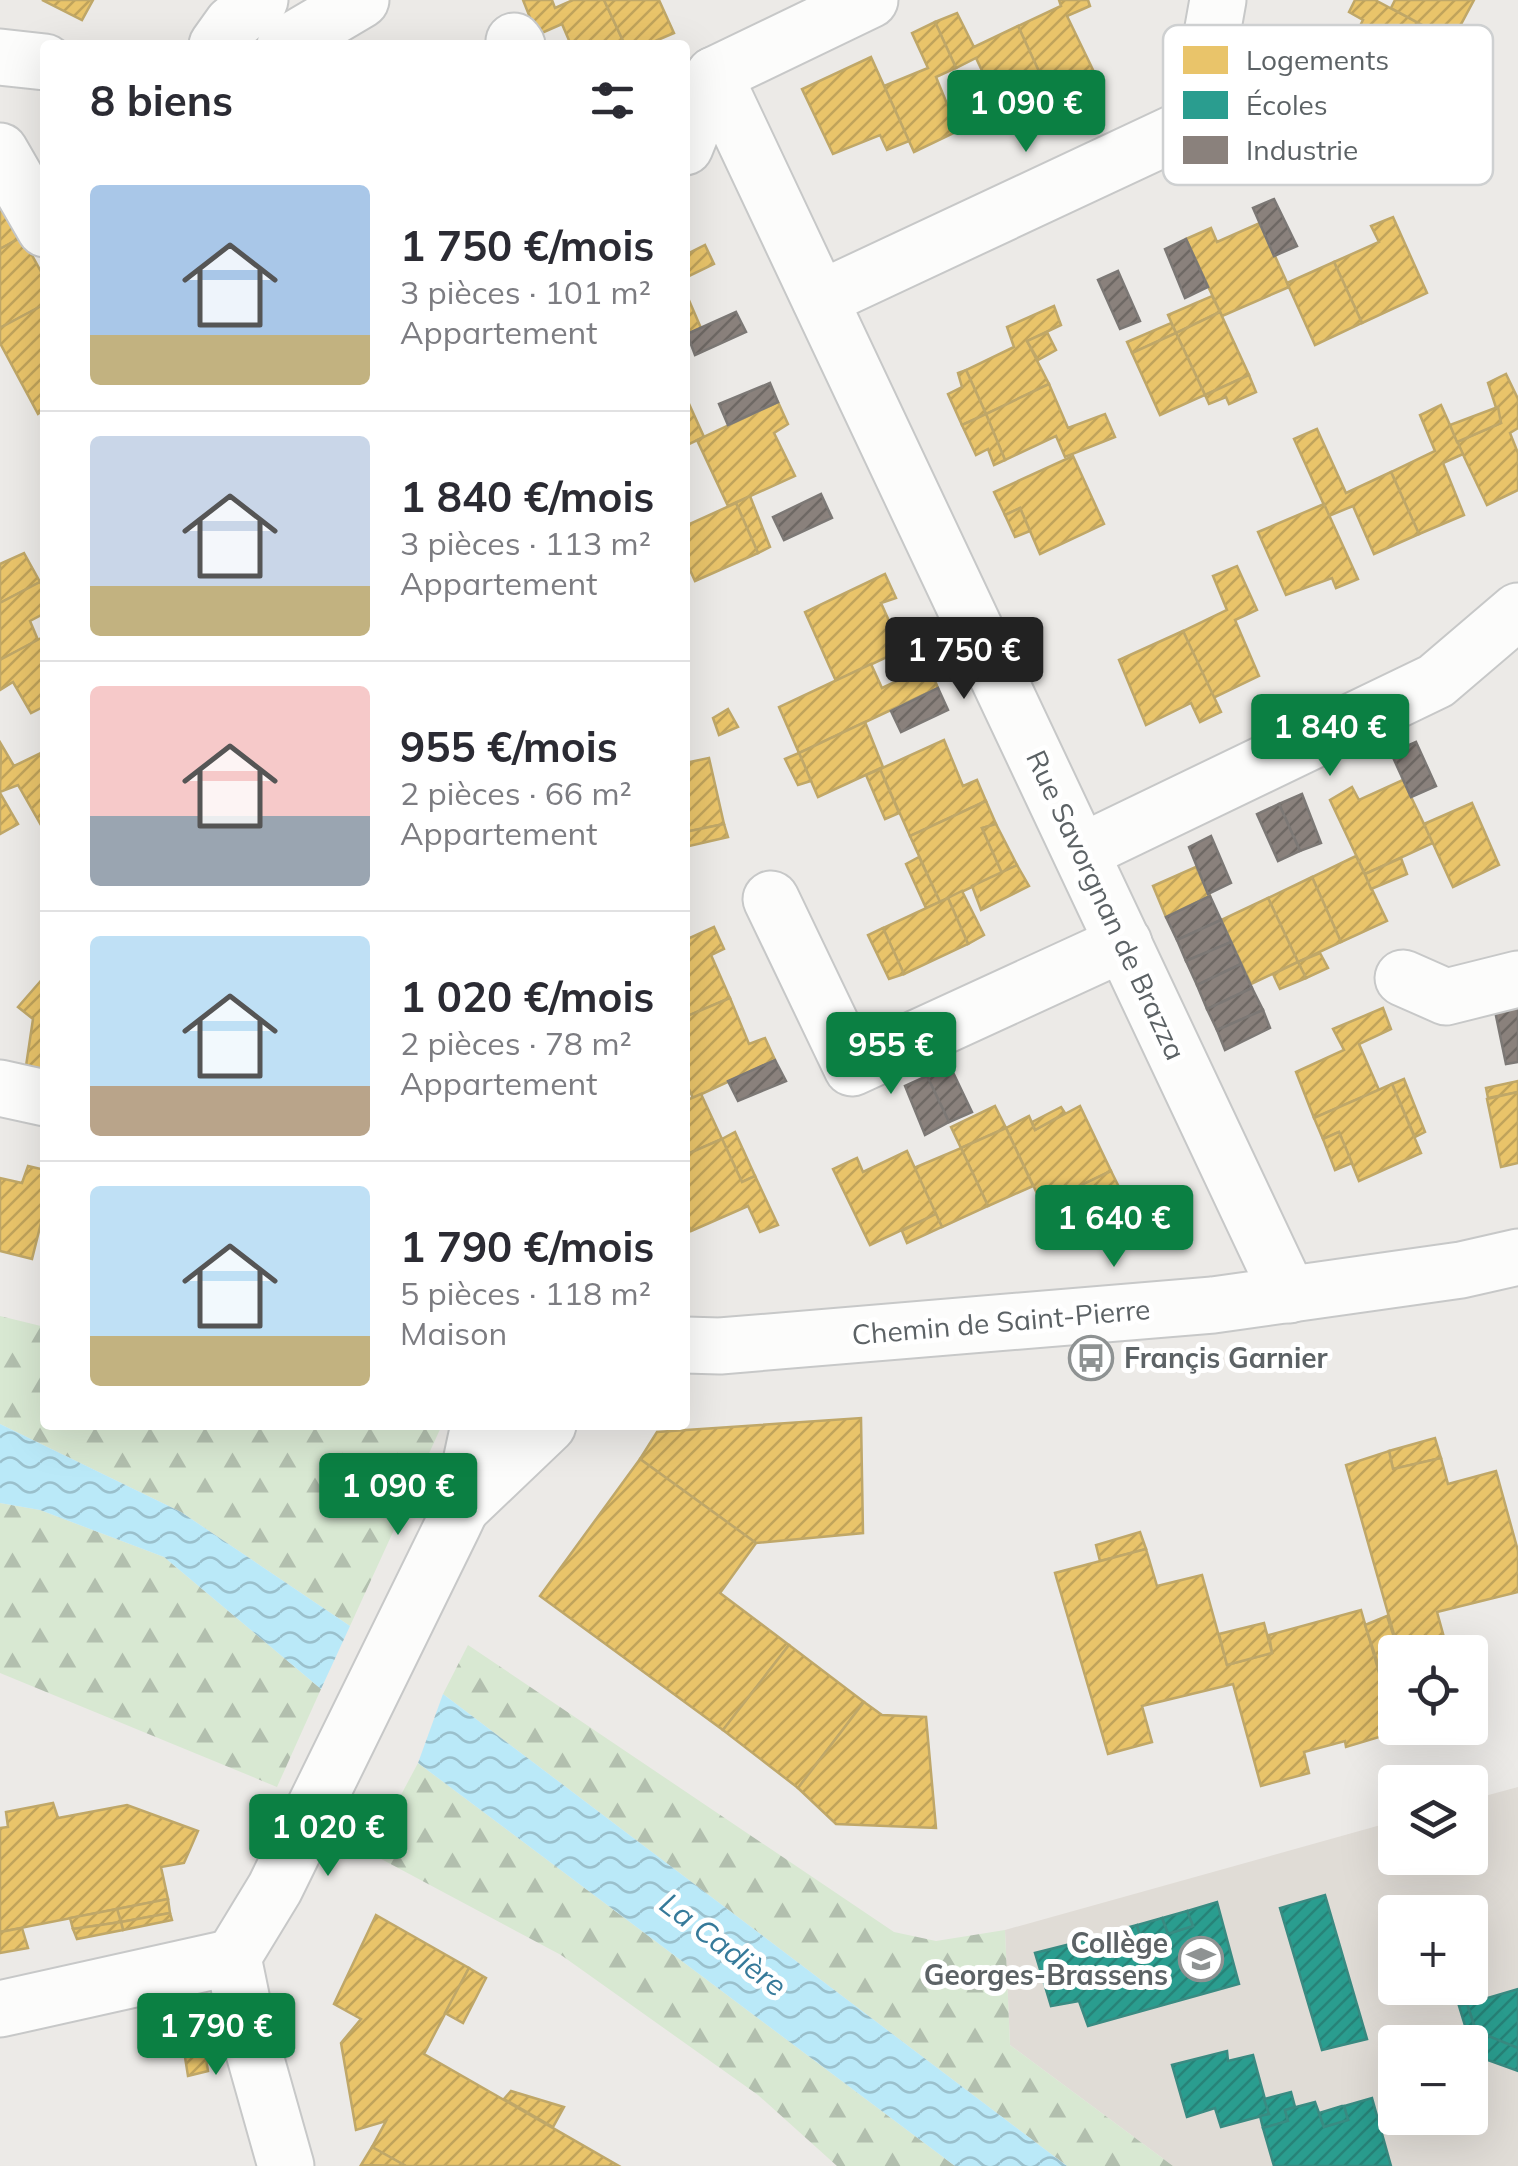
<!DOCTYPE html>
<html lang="fr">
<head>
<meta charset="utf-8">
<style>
	:root { --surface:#fff; --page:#f2f2f3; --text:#2b2b33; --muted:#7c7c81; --line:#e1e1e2; --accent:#0b8043 }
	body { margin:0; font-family:Mulish,sans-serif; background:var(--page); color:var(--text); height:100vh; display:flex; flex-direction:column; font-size:38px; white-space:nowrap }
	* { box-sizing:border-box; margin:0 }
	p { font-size:32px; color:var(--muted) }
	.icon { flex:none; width:55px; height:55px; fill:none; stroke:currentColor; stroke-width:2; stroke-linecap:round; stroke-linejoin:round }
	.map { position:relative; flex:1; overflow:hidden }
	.side { position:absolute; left:40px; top:40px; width:650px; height:1390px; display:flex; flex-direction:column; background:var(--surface); border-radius:10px; box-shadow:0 10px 40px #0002 }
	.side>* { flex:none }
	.controls { position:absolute; left:1378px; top:1635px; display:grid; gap:20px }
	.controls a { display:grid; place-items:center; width:110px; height:110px; border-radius:10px; background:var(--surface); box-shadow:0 10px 40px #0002; font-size:50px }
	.price { position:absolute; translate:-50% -85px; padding:0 22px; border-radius:10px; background:var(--accent); color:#fff; font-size:32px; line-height:65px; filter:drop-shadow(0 2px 5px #0008) }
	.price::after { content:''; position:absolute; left:50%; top:60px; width:30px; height:22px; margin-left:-15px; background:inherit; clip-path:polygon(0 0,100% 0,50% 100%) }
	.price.active { background:#222; color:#fff }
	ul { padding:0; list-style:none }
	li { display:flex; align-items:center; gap:30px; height:250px; padding:0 50px }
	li+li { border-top:2px solid var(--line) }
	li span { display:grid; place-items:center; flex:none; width:280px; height:200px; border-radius:10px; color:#555 }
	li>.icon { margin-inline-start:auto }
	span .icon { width:120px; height:120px; fill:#fffc; stroke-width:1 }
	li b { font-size:42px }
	h2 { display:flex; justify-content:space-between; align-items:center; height:120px; padding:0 50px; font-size:42px }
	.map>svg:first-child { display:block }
	.education { fill:#e0dcd6; fill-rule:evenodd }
	.forest { fill:url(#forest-firs) }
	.water { fill:url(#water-waves) }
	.homes { fill:url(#homes-hatch); stroke:#bfa768; stroke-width:2.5 }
	.schools { fill:url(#schools-hatch); stroke:#398b82; stroke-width:2.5 }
	.industry { fill:url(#industry-hatch); stroke:#7c7875; stroke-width:2.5 }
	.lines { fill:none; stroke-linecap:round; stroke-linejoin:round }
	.street-casing { stroke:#c7c8c8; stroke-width:59 }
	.street { stroke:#fcfcfb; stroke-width:55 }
	.labels { text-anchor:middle; stroke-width:10; stroke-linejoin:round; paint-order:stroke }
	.street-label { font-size:28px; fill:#5c6265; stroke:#fff }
	.poi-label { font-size:28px; font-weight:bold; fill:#5c6265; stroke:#fff; text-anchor:start }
	.water-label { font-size:30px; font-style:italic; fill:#367a9a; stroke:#fff }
	.key { fill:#fff; stroke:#ced0d1; stroke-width:2.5 }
	.key-label { font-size:28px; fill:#5c6265 }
</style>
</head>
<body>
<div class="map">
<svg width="1518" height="2166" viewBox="0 0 1518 2166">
	<defs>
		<pattern id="forest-firs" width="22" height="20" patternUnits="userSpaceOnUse" patternTransform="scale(2.5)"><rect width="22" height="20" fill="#d8e8d2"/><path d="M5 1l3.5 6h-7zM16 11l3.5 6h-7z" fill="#b2bfae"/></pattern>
		<pattern id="water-waves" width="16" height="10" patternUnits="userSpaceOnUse" patternTransform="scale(2.5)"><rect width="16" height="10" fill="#bae9f8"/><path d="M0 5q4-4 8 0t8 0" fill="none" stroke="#9ac0cc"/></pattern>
		<pattern id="homes-hatch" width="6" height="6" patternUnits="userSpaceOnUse" patternTransform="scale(2.5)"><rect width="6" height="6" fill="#e9c46a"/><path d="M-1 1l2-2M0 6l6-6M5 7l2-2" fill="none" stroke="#c0a35b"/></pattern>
		<pattern id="schools-hatch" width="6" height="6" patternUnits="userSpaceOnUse" patternTransform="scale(2.5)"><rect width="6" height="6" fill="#2a9d8f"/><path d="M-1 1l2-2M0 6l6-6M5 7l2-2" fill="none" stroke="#278378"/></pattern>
		<pattern id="industry-hatch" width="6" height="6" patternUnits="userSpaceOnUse" patternTransform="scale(2.5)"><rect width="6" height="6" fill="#8a817c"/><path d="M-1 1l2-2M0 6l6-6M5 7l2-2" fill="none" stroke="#6e6864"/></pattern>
	</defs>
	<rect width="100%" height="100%" fill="#eceae7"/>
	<!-- education -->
	<path class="education" d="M1518,1787V2166H1173L1010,2045L1005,1930L1395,1821V1858H1470V1800ZM1395,1912H1470V1988H1395ZM1395,2042H1470V2118H1395Z"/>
	<!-- forest -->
	<g class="forest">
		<path d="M0,1316L45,1327V1425H442L350,1626L181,1512L0,1424Z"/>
		<path d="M0,1503L40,1510L164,1557L321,1689L277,1787L0,1673Z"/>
		<path d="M468,1645L894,1932L936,1941L1005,1930L1010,2045L1173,2166H1067L443,1694Z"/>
		<path d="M418,1763L955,2166H837L758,2095L561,1955L370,1853Z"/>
	</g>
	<!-- water -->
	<g class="water">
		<path d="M0,1424L181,1512L350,1626L321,1689L164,1557L40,1510L0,1503Z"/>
		<path d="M443,1694L1067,2166H955L418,1763Z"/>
	</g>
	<!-- homes -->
	<g class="homes">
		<path d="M42,0H93L82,20Z"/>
		<path d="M523,0H552L555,8L573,0H604L625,45H571L562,24L537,35Z"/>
		<path d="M604,0H659L674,33L646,45H625Z"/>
		<path d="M1059,0H1088L1090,6L1067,16L1093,70L1048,91L1018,26L1061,6Z"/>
		<path d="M1355,0H1375L1435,32L1400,97L1340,64L1363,20L1349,12Z"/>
		<path d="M1395,0H1474L1452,41L1391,8Z"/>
		<path d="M957,13L974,47L1018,26L1048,91L1001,111L976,58L956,68L935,22Z"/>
		<path d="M935,22L956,68L936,77L958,131L914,152L884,86L928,68L912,33Z"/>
		<path d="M871,57L909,141L887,150L880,135L833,154L802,89Z"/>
		<path d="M1074,79L1079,96L1055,106L1048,91Z"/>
		<path d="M0,195L22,237L0,249Z"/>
		<path d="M1393,217L1427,293L1362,323L1334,262L1379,242L1371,226Z"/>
		<path d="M1260,223L1289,287L1222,316L1186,239L1211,228L1217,242Z"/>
		<path d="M22,237L45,279V304L0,328V249Z"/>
		<path d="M705,245L714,264L685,278V255Z"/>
		<path d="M1334,262L1362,323L1315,345L1287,283Z"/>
		<path d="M685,291L701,328L685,335Z"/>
		<path d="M1212,296L1220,312L1176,333L1168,315Z"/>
		<path d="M45,304V409L38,414L0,343V328Z"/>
		<path d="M1054,306L1061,325L1027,341L1049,384L986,414L966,370L1014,347L1007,327Z"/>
		<path d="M1220,312L1249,375L1205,395L1176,333Z"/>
		<path d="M1171,323L1176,333L1132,353L1127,342Z"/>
		<path d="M1047,332L1056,350L1038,360L1027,341Z"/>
		<path d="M1176,333L1205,395L1160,415L1132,353Z"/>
		<path d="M966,370L986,414L962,425L948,394L962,387L958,373Z"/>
		<path d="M1506,374L1518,399V428L1510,433L1518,453V490L1487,505L1457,442L1501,423L1488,383Z"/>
		<path d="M1249,375L1256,392L1229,404L1226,397L1209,404L1205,395Z"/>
		<path d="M1049,384L1068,428L1105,414L1115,437L1065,457L1056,436L1005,460L986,414Z"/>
		<path d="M685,395L704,437L685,446Z"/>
		<path d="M778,402L788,424L774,433L795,476L728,506L697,440Z"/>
		<path d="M1441,405L1463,454L1443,463L1464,515L1419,534L1391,472L1435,451L1420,415Z"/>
		<path d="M1498,407L1501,423L1457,442L1450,425Z"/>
		<path d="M986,414L1005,460L994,465L988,449L976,455L962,425Z"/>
		<path d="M1317,429L1346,493L1391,472L1419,534L1374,554L1353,506L1329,516L1294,439Z"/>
		<path d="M1073,456L1104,524L1040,554L1020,508L1005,515L994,492Z"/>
		<path d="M750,496L770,547L758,553L736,503Z"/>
		<path d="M736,503L758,553L695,581L685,559V526Z"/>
		<path d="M1324,504L1358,579L1336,588L1332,578L1286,595L1258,532Z"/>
		<path d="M1020,508L1030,531L1015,537L1005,515Z"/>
		<path d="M24,553L40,582L0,603V564Z"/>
		<path d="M1237,566L1257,610L1235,620L1259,676L1213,698L1183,631L1227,610L1213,576Z"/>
		<path d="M885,574L896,598L881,603L902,650L836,681L805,612Z"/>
		<path d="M40,582L45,592V613L30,621L38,640L0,660V603Z"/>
		<path d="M1183,631L1221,712L1200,722L1191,703L1146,725L1119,660Z"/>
		<path d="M45,636V706L31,713L13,682L0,690V660Z"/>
		<path d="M871,664L882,688L929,666L938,688L799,753L779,707Z"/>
		<path d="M728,709L738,727L719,735L713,718Z"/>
		<path d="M865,722L883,767L818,797L799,753Z"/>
		<path d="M944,740L963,786L977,780L986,801L910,836L880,769Z"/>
		<path d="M1,744L14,766L45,751V823L41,825L18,785L0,792Z"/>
		<path d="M799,753L811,781L798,785L785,759Z"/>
		<path d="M709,758L724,824L685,832V763Z"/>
		<path d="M880,769L899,813L885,819L866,775Z"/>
		<path d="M1403,780L1433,843L1365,874L1330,800L1352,787L1359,800Z"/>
		<path d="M0,793L18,824L0,834Z"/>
		<path d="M986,801L996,824L982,828L1002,873L940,902L910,836Z"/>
		<path d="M1472,803L1499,865L1453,887L1424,824Z"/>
		<path d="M724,824L728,837L685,847V832Z"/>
		<path d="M996,824L1017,865L1002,873L982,828Z"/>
		<path d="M1356,856L1387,921L1341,942L1312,877Z"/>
		<path d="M919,857L940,902L926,908L906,864Z"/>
		<path d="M1401,858L1407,874L1371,889L1365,874Z"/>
		<path d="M1017,865L1029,886L981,910L972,886Z"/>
		<path d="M1196,867L1210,896L1166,917L1153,886Z"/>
		<path d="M1312,877L1341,942L1298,962L1268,898Z"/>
		<path d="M962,891L984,935L968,944L948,898Z"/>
		<path d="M948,898L968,944L904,974L883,928Z"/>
		<path d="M1268,898L1298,962L1251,984L1221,920Z"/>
		<path d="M714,927L724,949L711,955L730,998L685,1017V940Z"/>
		<path d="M883,928L904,974L889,979L868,935Z"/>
		<path d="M1320,953L1328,968L1306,978L1298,962Z"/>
		<path d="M1298,962L1306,978L1280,989L1273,974Z"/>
		<path d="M45,976V1070L26,1066L33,1019L18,1007Z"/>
		<path d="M730,998L749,1044L765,1038L775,1060L693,1098L685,1080V1017Z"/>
		<path d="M1383,1008L1391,1029L1359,1044L1379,1090L1314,1118L1296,1072L1344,1050L1333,1029Z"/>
		<path d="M1404,1079L1425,1132L1415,1137L1392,1084Z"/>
		<path d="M1518,1081V1092L1488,1098L1486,1088Z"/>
		<path d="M1392,1084L1421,1153L1359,1181L1339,1132L1323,1139L1314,1118Z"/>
		<path d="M1518,1092V1163L1501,1167L1487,1099Z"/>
		<path d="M701,1094L722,1139L685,1155V1101Z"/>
		<path d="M995,1106L1006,1128L961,1148L951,1127Z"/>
		<path d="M1080,1106L1111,1171L1042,1204L1006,1128L1029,1116L1035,1130Z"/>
		<path d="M1061,1107L1065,1113L1035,1130L1032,1122Z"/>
		<path d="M1006,1128L1033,1186L988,1206L961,1148Z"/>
		<path d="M735,1132L755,1176L742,1182L722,1139Z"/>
		<path d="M1339,1132L1352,1163L1335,1170L1323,1139Z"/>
		<path d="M722,1139L742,1182L755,1176L778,1225L760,1232L748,1206L691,1231L685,1218V1155Z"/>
		<path d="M961,1148L988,1206L942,1227L914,1168Z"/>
		<path d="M907,1151L936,1214L870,1245L833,1169L857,1158L863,1172Z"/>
		<path d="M28,1166L45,1170V1207L32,1259L0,1251V1178L22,1183Z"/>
		<path d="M1111,1171L1121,1191L1085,1206L1077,1187Z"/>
		<path d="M936,1214L942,1227L907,1243L902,1231Z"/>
		<path d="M861,1418L863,1533L756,1543L640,1459L657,1432Z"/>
		<path d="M1435,1438L1441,1458L1393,1469L1389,1451Z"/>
		<path d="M1389,1451L1393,1469L1441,1458L1448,1484L1496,1471L1518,1551V1592L1437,1612L1447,1648L1432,1652H1399L1346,1465Z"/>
		<path d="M640,1459L756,1543L720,1593L789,1645L723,1730L540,1596Z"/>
		<path d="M1140,1532L1146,1549L1100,1561L1096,1545Z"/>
		<path d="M1146,1549L1157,1586L1202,1575L1227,1665L1272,1653L1269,1635L1361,1610L1396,1732L1346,1747L1345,1741L1304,1752L1309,1773L1261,1786L1233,1684L1142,1706L1152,1742L1108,1754L1055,1573Z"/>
		<path d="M1387,1616L1399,1652H1395V1663L1379,1667L1365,1625Z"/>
		<path d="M1264,1623L1272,1653L1227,1665L1219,1634Z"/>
		<path d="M789,1645L864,1702L798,1788L723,1730Z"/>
		<path d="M864,1702L882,1715L926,1717L936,1828L836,1824L798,1788Z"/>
		<path d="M53,1803L58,1818L127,1805L198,1831L184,1863L161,1867L168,1899L0,1932V1828L8,1827L6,1812Z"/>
		<path d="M168,1899L170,1913L121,1922L117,1909Z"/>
		<path d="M117,1909L121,1922L73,1929L70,1918Z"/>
		<path d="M170,1913L172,1920L123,1930L121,1922Z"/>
		<path d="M376,1915L469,1968L424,2054L619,2166H406L372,2147L386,2121L356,2130L341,2043L361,2019L334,2004Z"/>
		<path d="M121,1922L123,1930L77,1939L73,1929Z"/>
		<path d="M22,1928L28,1948L0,1953V1932Z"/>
		<path d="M469,1968L486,1978L463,2023L445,2013Z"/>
		<path d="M204,2046L208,2071L188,2076L184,2051Z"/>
		<path d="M511,2091L564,2107L553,2127L504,2099Z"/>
		<path d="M372,2147L406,2166L361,2165Z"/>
	</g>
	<!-- schools -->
	<g class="schools">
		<path d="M1325,1895L1367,2039L1322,2050L1280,1908Z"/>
		<path d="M1217,1902L1239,1984L1088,2026L1079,2001L1051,2006L1035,1953L1090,1939L1095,1955L1116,1952L1111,1932L1137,1925L1142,1942L1193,1926L1187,1911Z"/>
		<path d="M1187,1911L1193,1926L1168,1934L1162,1918Z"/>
		<path d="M1162,1918L1168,1934L1142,1942L1137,1925Z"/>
		<path d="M1111,1932L1116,1952L1095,1955L1090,1939Z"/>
		<path d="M1518,1989V2048L1476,2031L1467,2004Z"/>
		<path d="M1467,2004L1476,2031L1518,2048V2071L1474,2055L1459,2006Z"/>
		<path d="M1227,2051L1228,2061L1253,2055L1269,2114L1221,2127L1215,2108L1187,2117L1172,2065Z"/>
		<path d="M1291,2092L1295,2107L1285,2110L1288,2121L1263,2128L1260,2116L1269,2114L1264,2099Z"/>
		<path d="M1372,2098L1391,2166H1274L1263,2128L1288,2121L1285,2110L1315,2102L1324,2127L1348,2120L1344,2106Z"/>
		<path d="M1342,2106H1344L1348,2120L1324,2127L1319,2113Z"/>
	</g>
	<!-- industry -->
	<g class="industry">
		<path d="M1274,199L1297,246L1274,256L1253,208Z"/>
		<path d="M1186,239L1208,287L1185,298L1165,249Z"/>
		<path d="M1118,271L1140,321L1120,329L1098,280Z"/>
		<path d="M736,312L746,332L695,355L687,334Z"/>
		<path d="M770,383L778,402L728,425L719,404Z"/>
		<path d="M821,494L832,518L784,540L773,517Z"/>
		<path d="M938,688L948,710L901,732L891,711Z"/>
		<path d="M1416,742L1436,786L1411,797L1391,753Z"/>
		<path d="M1302,794L1321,843L1300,851L1279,804Z"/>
		<path d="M1279,804L1300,851L1278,861L1257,814Z"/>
		<path d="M1211,836L1231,883L1208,894L1189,847Z"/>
		<path d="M1210,896L1221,920L1177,940L1166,917Z"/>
		<path d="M1221,920L1231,942L1186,961L1177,940Z"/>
		<path d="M1231,942L1241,964L1197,985L1186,961Z"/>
		<path d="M1241,964L1252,988L1207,1009L1197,985Z"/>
		<path d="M1252,988L1263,1010L1217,1030L1207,1009Z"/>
		<path d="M1518,1006V1062L1506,1064L1495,1011Z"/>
		<path d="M1263,1010L1270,1028L1225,1050L1217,1030Z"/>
		<path d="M775,1060L786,1081L738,1101L728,1081Z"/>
		<path d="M950,1066L972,1112L949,1122L927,1076Z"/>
		<path d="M927,1076L949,1122L925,1135L905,1086Z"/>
	</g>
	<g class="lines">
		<defs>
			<g id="street">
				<path d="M514,41L517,45"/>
				<path d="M217,45L232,24L260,0"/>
				<path d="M285,45L361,0"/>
				<path d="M0,57L45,62"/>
				<path d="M714,75L1289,1295"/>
				<path d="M685,147L714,75L870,0"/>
				<path d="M0,151L45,229"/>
				<path d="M820,299L1196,123L1218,0"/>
				<path d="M1081,852L1436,681L1518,611"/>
				<path d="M771,899L852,1068L1124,943"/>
				<path d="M1403,978L1446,997L1518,979"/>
				<path d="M0,1088L45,1098"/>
				<path d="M685,1345L720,1346L1213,1305L1461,1270L1518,1257"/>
				<path d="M461,1508L548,1425"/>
				<path d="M233,1957L275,1888L453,1525L461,1508L479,1425"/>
				<path d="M233,1957L249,2035L286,2166"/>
				<path d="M0,2009L233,1957"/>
			</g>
		</defs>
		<!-- street casing -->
		<use href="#street" class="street-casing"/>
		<!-- street -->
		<use href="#street" class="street"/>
	</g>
	<!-- icons -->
	<defs>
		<symbol id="bus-ring" viewBox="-11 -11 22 22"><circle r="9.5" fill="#fff" stroke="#8e9292" stroke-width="1.5"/><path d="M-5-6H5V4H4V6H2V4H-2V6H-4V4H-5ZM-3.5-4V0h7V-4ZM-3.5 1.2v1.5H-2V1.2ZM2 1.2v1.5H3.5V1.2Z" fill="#8e9292"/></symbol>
		<symbol id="school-ring" viewBox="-11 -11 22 22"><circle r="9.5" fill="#fff" stroke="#8e9292" stroke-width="1.5"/><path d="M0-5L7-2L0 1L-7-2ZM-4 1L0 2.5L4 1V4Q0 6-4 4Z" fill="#8e9292"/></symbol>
	</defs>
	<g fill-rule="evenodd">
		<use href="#bus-ring" x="1066" y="1333" width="50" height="50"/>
		<use href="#school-ring" x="1176" y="1934" width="50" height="50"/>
	</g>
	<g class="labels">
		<!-- street labels -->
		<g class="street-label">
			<text transform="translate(1106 905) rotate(65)" y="10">Rue Savorgnan de Brazza</text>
			<text transform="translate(1001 1322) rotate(-5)" y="10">Chemin de Saint-Pierre</text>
		</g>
		<!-- poi labels -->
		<g class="poi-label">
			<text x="1124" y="1368">Françis Garnier</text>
			<text x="1168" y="1953" text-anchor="end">Collège<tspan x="1168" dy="32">Georges-Brassens</tspan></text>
		</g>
		<!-- water labels -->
		<g class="water-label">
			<text transform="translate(723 1945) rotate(37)" y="10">La Cadière</text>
		</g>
	</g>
	<!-- legend -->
	<rect x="1163" y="25" width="330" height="160" rx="15" class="key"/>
	<rect x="1183" y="46" width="45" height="28" fill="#e9c46a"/>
	<rect x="1183" y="91" width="45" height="28" fill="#2a9d8f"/>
	<rect x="1183" y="136" width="45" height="28" fill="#8a817c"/>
	<g class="key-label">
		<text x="1246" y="70">Logements</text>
		<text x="1246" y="115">Écoles</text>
		<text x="1246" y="160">Industrie</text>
	</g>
</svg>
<div class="controls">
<a><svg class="icon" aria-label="locate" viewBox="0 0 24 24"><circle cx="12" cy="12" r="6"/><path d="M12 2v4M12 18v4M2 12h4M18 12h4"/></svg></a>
<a><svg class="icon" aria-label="layers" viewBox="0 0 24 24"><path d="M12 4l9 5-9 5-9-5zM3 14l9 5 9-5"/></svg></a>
<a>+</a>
<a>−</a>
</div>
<b class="price" style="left:1026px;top:155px">1 090 €</b>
<b class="price active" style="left:964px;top:702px">1 750 €</b>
<b class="price" style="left:1330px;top:779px">1 840 €</b>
<b class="price" style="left:891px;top:1097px">955 €</b>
<b class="price" style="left:1114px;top:1270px">1 640 €</b>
<b class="price" style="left:398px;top:1538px">1 090 €</b>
<b class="price" style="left:328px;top:1879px">1 020 €</b>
<b class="price" style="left:216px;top:2078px">1 790 €</b>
<section class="side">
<h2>8 biens<svg class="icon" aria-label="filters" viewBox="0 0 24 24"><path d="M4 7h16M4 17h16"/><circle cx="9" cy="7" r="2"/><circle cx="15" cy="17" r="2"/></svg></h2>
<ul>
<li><span style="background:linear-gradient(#a9c7e8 75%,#c2b280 0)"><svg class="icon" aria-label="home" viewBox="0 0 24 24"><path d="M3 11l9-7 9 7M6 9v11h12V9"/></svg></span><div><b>1 750 €/mois</b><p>3 pièces · 101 m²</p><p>Appartement</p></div></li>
<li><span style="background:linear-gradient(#c9d6e8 75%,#c2b280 0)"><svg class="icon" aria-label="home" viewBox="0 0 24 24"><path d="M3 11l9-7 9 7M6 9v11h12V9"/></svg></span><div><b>1 840 €/mois</b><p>3 pièces · 113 m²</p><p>Appartement</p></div></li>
<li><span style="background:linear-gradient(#f6c9c9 65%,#9aa5b1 0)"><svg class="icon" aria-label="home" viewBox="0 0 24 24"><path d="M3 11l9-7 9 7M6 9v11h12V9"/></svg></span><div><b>955 €/mois</b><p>2 pièces · 66 m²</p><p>Appartement</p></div></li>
<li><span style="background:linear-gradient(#bfe0f5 75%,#b9a48a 0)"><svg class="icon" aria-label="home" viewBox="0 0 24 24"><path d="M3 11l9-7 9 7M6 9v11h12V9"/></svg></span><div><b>1 020 €/mois</b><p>2 pièces · 78 m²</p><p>Appartement</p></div></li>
<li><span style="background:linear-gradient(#bfe0f5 75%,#c2b280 0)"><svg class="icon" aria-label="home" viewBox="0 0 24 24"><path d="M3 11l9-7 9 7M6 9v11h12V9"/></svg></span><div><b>1 790 €/mois</b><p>5 pièces · 118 m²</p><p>Maison</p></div></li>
</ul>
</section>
</div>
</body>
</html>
